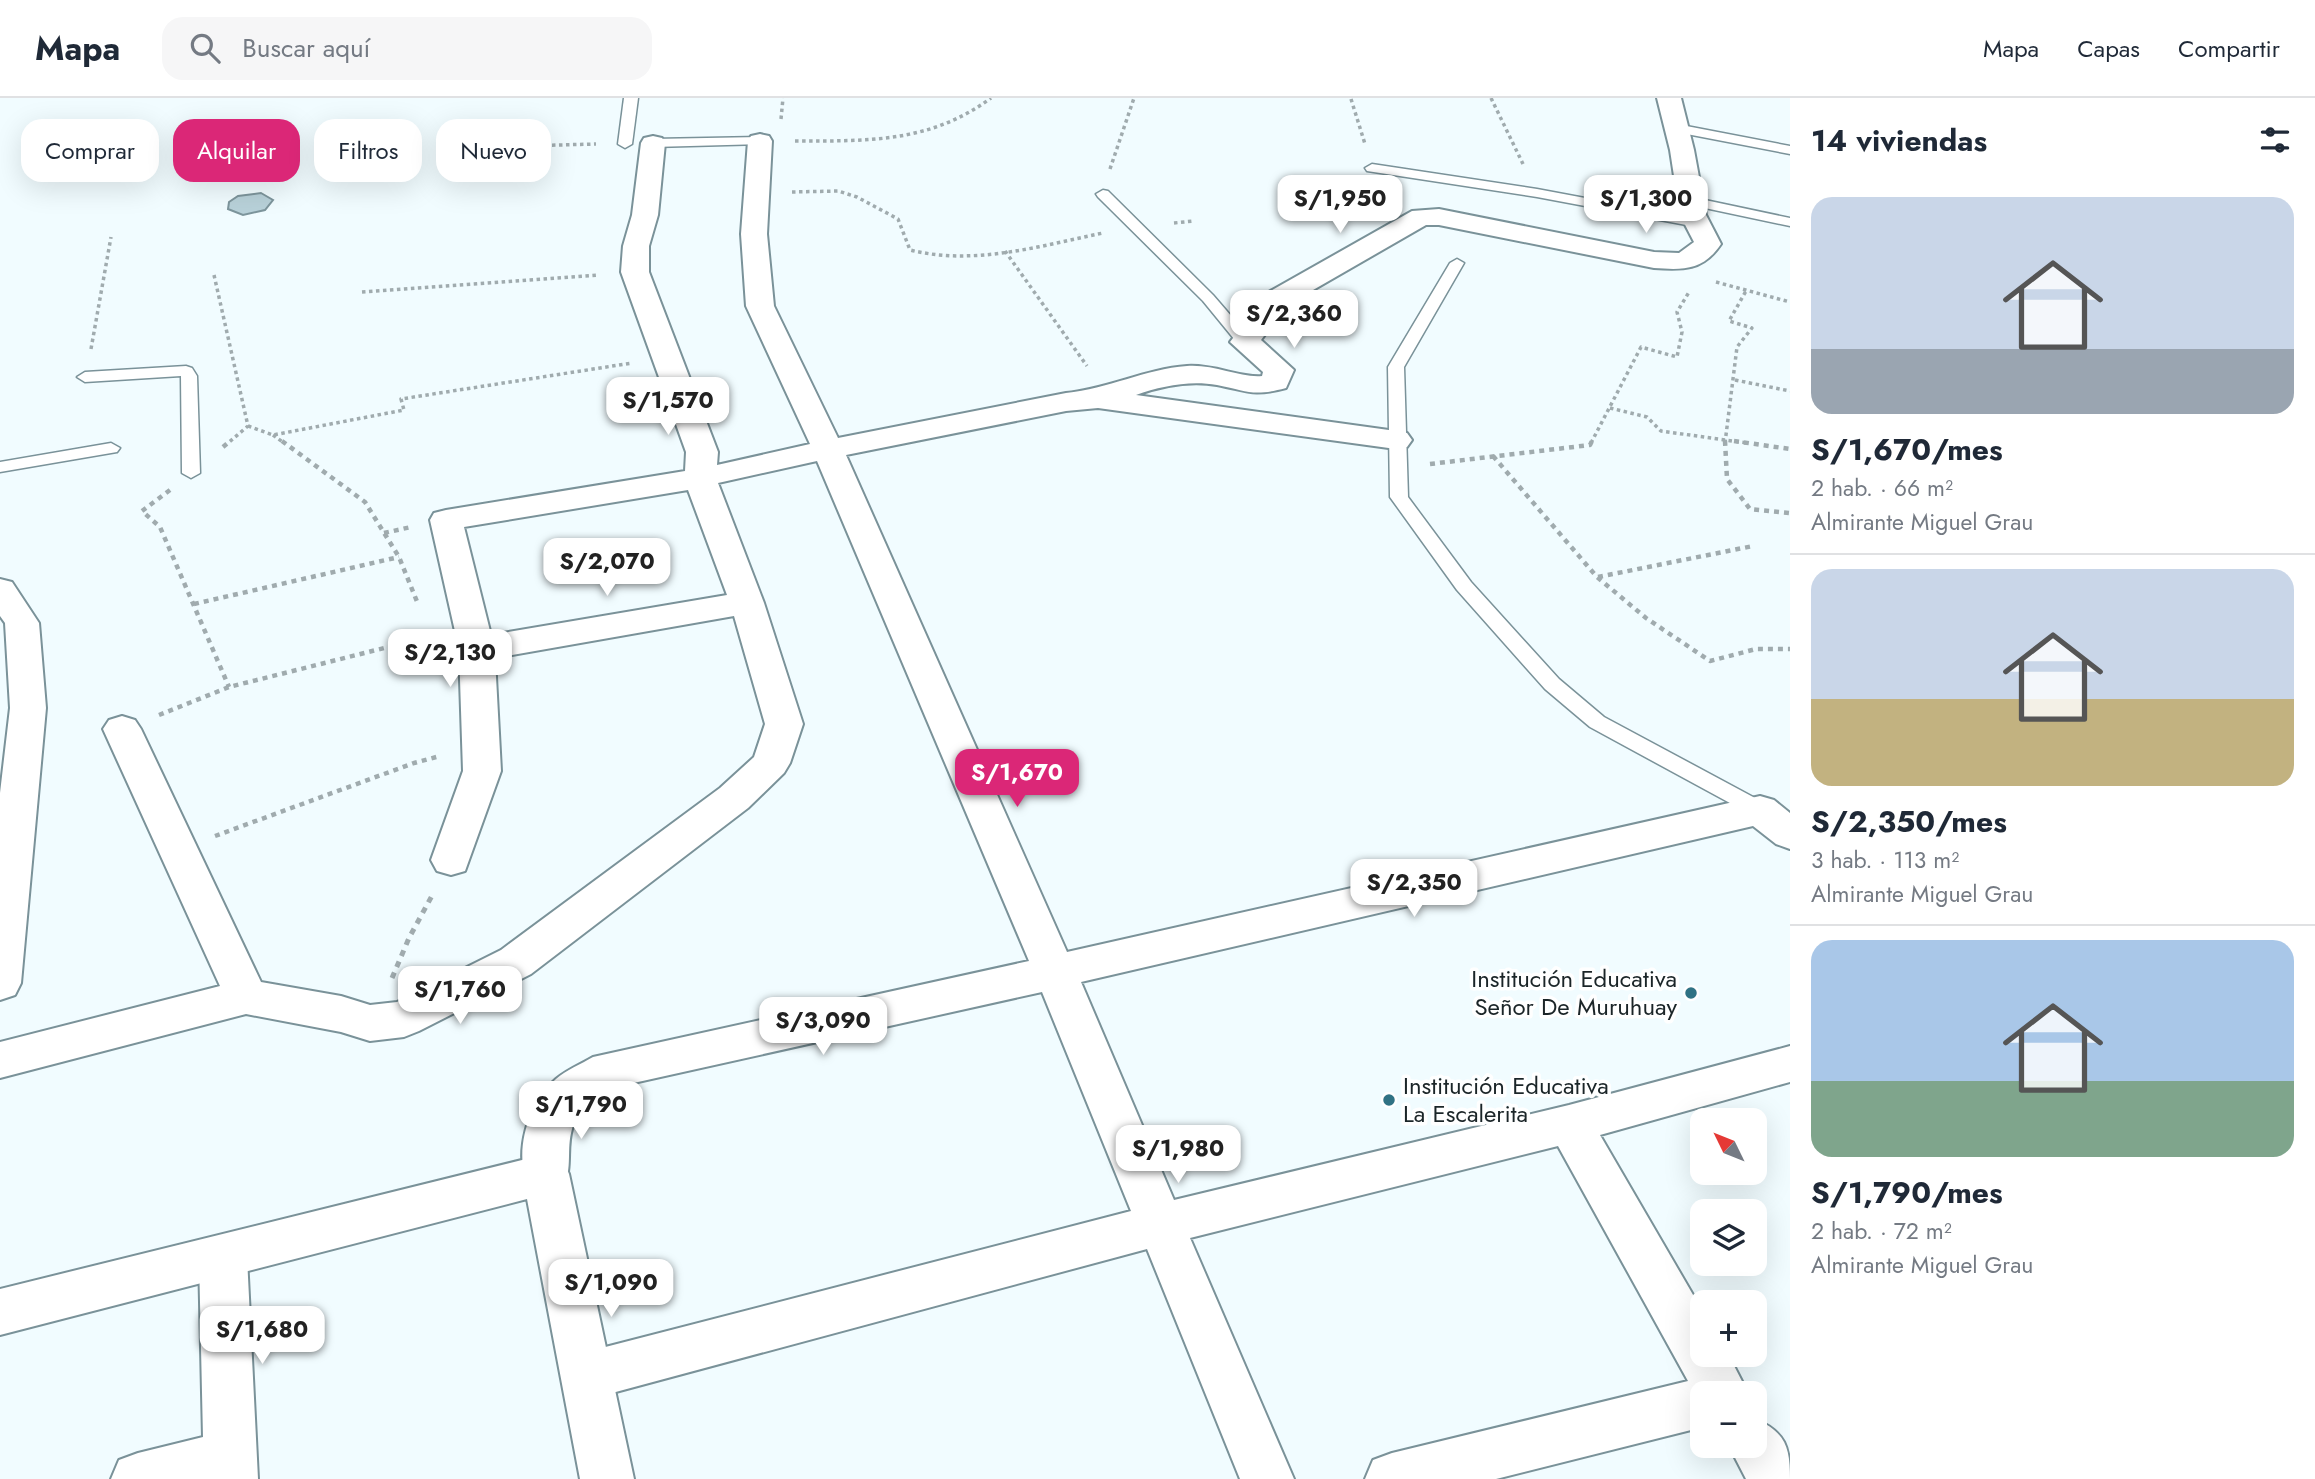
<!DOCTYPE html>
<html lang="es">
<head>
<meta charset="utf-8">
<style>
	:root { --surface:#fff; --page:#f6f6f7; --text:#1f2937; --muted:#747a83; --line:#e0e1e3; --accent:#db2777 }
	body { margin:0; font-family:Jost,sans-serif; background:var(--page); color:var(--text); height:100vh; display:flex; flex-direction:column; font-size:26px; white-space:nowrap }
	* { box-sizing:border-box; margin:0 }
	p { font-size:23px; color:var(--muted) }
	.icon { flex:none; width:38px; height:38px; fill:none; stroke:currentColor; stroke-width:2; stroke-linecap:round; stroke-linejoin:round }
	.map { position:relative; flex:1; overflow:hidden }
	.panel { display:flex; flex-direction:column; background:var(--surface); width:525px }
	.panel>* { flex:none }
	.banner { position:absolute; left:21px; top:21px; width:665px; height:63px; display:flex; gap:14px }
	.needle { width:46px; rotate:313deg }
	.tools { position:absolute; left:1690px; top:1010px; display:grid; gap:14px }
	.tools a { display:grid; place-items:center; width:77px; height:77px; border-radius:14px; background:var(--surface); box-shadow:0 7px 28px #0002; font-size:35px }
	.price { position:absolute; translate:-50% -60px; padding:0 16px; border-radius:14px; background:#fff; color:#222; font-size:23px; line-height:46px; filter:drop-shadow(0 2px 4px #0008) }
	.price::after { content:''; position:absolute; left:50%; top:42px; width:21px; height:16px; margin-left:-10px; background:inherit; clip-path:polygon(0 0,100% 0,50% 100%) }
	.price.on { background:var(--accent); color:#fff }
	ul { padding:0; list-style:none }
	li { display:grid; align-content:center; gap:14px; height:371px; padding:0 21px }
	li+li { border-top:2px solid var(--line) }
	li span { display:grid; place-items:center; height:217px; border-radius:21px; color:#555 }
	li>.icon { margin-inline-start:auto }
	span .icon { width:126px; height:126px; fill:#fffc; stroke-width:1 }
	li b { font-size:30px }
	h2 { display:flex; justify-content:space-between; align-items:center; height:84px; padding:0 21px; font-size:30px }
	.tag { padding:0 24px; border-radius:21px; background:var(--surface); box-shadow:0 7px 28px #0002; font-size:24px; line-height:63px }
	.tag.on { background:var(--accent); color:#fff }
	header { display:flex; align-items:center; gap:42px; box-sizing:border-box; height:98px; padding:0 35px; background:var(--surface); border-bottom:2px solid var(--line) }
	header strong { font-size:33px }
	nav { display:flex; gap:38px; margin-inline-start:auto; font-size:24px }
	.search { width:490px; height:63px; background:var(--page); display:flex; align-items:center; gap:18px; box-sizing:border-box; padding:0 24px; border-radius:21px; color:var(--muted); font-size:26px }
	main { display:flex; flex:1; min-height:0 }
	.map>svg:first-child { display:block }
	.building { fill:#b8d1d9; stroke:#7d959c; stroke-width:2 }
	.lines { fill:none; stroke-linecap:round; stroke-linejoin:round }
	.lane-casing { stroke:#7a9299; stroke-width:3 }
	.street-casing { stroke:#7a9299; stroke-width:4 }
	.secondary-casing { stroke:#7a9299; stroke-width:4 }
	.path-far2 { stroke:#a0abae; stroke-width:3.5; stroke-dasharray:3.5 3.5; stroke-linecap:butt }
	.path-far1 { stroke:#a0abae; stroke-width:4.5; stroke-dasharray:5 5; stroke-linecap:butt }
	.path { stroke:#a0abae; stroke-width:5; stroke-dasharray:6 6; stroke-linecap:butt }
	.lane { fill:#fff; fill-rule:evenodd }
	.street { fill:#fff; fill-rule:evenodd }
	.secondary { fill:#fff; fill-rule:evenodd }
	.poi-dot { fill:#307284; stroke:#fff; stroke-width:2.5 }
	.labels { text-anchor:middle; stroke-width:7; stroke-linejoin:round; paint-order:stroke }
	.poi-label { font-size:24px; fill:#1b2528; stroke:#fff; text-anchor:end }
</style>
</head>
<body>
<header>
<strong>Mapa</strong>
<div class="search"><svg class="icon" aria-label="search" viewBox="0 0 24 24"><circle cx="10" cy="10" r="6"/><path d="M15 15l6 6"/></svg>Buscar aquí</div>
<nav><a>Mapa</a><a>Capas</a><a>Compartir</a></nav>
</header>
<main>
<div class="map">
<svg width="1790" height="1381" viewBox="0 0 1790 1381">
	<rect width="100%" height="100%" fill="#f1fcff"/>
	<!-- building -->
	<path class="building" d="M261,95L273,102L265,112L243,117L228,111L229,104L238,98Z"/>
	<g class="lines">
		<defs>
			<g id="lane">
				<path d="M624,0H638L632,46L625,50L618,46Z"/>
				<path d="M1676,26L1790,48V56L1671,33L1669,30Z"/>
				<path d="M760,39L765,40V46L653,49L646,45L653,41Z"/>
				<path d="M1372,66L1537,91L1697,121L1704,125L1697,129L1537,99L1367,73L1365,70Z"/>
				<path d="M1103,92L1108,93L1213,197L1251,241L1253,244L1251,247H1239L1203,203L1098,99L1096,96Z"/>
				<path d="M1691,99L1790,120V128L1686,106L1684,103Z"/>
				<path d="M1457,161L1464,165L1404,269L1408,399L1471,484L1559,581L1604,619L1768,707L1771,712L1768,717L1760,720L1752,717L1590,629L1545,591L1457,492L1390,399L1388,269L1450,165Z"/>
				<path d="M186,268L192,270L197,278L200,375L191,380L182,375L181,278L85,284L77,279L85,274Z"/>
				<path d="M111,345L120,350L117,354L0,374V364Z"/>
			</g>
			<g id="street">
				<path d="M1657,0H1681L1694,52L1706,117L1721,146C1703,173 1683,172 1654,170L1439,127H1426L1287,207L1261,242L1294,272L1286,290C1252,299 1248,293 1217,287C1190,282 1161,288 1136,297L1396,333L1407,335L1412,342L1407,349L1396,351L1098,310L1066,313L846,357L1067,854L1760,698L1774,702L1790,715V751L1776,746L1753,728L1081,884L1174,1102L1569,1007L1790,948V984L1600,1037L1703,1214V1256H1728L1748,1295H1703V1329L1496,1381H1365L1373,1362L1392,1355L1688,1283L1558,1048L1190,1140L1294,1381H1240L1147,1151L586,1302L568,1295L561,1278L568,1261L586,1254L1131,1113L1042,894L620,988C603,999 577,1010 572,1031C566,1052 573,1069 563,1090L546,1096L529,1090C513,1056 527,1006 556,981C566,972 581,966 593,959L1029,863L817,363L718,385L764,505L803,626L790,665L784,675L748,710L531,876L419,933L404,939L370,943L341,934L246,916L0,980V944L220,888L103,631L109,622L122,618L135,622L141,631L261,884L341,898L370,907L397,904L501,852L720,690L754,659L765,626L734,518L495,560L501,673L465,773L451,777L437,773L431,762L463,673L459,551L430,422L434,415L446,412L685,373L686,354L621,174L623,148L632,117L641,45L644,40L653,38L662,40L665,45L658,117L649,148V174L718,354L717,367L810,346L746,208L741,136L748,43L751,38L760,36L769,38L772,43L767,136L774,208L838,340L1066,295C1108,291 1145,271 1187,268C1214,266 1240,280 1262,278L1263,274L1230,244L1267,195L1412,113L1439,111L1654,154L1679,155L1694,144L1680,117L1670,52ZM688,392L727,497L491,537L464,429Z"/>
				<path d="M0,481L12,484L39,525L46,610L21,885L15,897L0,902V695L10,610L5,525L0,518Z"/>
				<path d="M223,1137L240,1143L247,1159L258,1381H111L119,1362L138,1355L203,1339L199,1159L206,1143Z"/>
				<path d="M1755,1321C1786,1334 1790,1350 1790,1381H1746L1729,1348H1755Z"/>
			</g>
			<path id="secondary" d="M546,1056L563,1062L569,1076L634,1381H580L527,1101L0,1237V1191Z"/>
		</defs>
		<!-- lane casing -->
		<use href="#lane" class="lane-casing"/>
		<!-- street casing -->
		<use href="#street" class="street-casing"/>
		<!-- secondary casing -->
		<use href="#secondary" class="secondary-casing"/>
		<!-- path-far2 -->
		<g class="path-far2">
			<path d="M1491,0L1523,66"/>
			<path d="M1351,1L1365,46"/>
			<path d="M781,21L783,0"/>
			<path d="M795,43C868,43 930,45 991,0"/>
			<path d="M482,49L596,46"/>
			<path d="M1110,71L1134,0"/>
			<path d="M792,94L838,93L857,99L898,121L910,152C974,168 1040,148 1103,135"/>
			<path d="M1174,125L1193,123"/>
			<path d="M1005,153L1087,268"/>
			<path d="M214,177L248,328L228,345"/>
			<path d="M1716,184L1790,204"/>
			<path d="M362,194L599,177"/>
			<path d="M91,251L111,139"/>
			<path d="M1735,282L1790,293"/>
			<path d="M1610,310L1647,319L1661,333L1747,345"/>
			<path d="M248,328L273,337L404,312L401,301L632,265"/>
			<path d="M273,337L284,345"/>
			<path d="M1591,345L1641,249L1677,259L1682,234L1677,214L1689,194"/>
			<path d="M1725,345L1737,249L1752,230L1729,223L1746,193"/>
		</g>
		<!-- path-far1 -->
		<g class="path-far1">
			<path d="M282,343L365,404L399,459L418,506"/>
			<path d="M1725,343L1727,381L1750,411L1790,415"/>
			<path d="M1734,343L1790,351"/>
			<path d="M223,349L230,343"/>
			<path d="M1493,358L1597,479L1646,520L1710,563L1756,551H1790"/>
			<path d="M1430,366L1590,347L1592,343"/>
			<path d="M170,392L142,413L160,429L229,589"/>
			<path d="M384,435L411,429"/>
			<path d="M1598,479L1753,448"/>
			<path d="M194,506L399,459"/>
			<path d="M159,617L229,589L432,538"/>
			<path d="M215,738L414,665L440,658"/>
		</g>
		<!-- path -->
		<path class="path" d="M392,880L409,840L434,794"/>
		<!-- lane -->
		<use href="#lane" class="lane"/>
		<!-- street -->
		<use href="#street" class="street"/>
		<!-- secondary -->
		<use href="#secondary" class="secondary"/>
	</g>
	<!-- markers -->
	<g class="poi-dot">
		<circle cx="1691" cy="895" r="7"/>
		<circle cx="1389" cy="1002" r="7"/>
	</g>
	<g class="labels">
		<!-- poi labels -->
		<g class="poi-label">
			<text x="1677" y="889">Institución Educativa<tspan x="1677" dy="28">Señor De Muruhuay</tspan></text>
			<text x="1403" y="996" text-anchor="start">Institución Educativa<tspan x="1403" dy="28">La Escalerita</tspan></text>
		</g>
	</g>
</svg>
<div class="tools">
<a><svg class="needle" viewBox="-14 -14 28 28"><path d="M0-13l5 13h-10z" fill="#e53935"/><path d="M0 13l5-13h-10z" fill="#747a83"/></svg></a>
<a><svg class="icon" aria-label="layers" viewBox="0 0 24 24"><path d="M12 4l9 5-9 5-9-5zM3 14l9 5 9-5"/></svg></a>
<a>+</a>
<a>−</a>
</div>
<b class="price" style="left:1340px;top:137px">S/1,950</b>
<b class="price" style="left:1646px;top:137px">S/1,300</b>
<b class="price" style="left:1294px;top:252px">S/2,360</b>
<b class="price" style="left:668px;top:339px">S/1,570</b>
<b class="price" style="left:607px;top:500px">S/2,070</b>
<b class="price" style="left:450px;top:591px">S/2,130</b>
<b class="price on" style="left:1017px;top:711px">S/1,670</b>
<b class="price" style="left:1414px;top:821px">S/2,350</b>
<b class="price" style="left:460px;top:928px">S/1,760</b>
<b class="price" style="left:823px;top:959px">S/3,090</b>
<b class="price" style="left:581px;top:1043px">S/1,790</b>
<b class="price" style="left:1178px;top:1087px">S/1,980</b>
<b class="price" style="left:611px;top:1221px">S/1,090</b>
<b class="price" style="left:262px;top:1268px">S/1,680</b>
<div class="banner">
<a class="tag">Comprar</a>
<a class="tag on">Alquilar</a>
<a class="tag">Filtros</a>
<a class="tag">Nuevo</a>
</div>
</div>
<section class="panel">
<h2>14 viviendas<svg class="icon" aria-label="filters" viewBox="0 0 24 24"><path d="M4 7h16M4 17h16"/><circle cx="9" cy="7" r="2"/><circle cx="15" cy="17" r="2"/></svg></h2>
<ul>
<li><span style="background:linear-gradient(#c9d6e8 70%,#9aa5b1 0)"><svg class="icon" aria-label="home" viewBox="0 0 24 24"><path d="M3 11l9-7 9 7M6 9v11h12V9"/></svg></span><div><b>S/1,670/mes</b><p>2 hab. · 66 m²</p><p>Almirante Miguel Grau</p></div></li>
<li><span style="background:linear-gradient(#c9d6e8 60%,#c2b280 0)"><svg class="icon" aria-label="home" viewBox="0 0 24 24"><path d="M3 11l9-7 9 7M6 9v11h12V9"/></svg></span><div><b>S/2,350/mes</b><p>3 hab. · 113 m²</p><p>Almirante Miguel Grau</p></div></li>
<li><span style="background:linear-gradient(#a9c7e8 65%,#7fa58c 0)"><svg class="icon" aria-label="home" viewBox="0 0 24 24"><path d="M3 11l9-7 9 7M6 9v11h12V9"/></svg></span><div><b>S/1,790/mes</b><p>2 hab. · 72 m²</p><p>Almirante Miguel Grau</p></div></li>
</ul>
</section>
</main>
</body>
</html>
